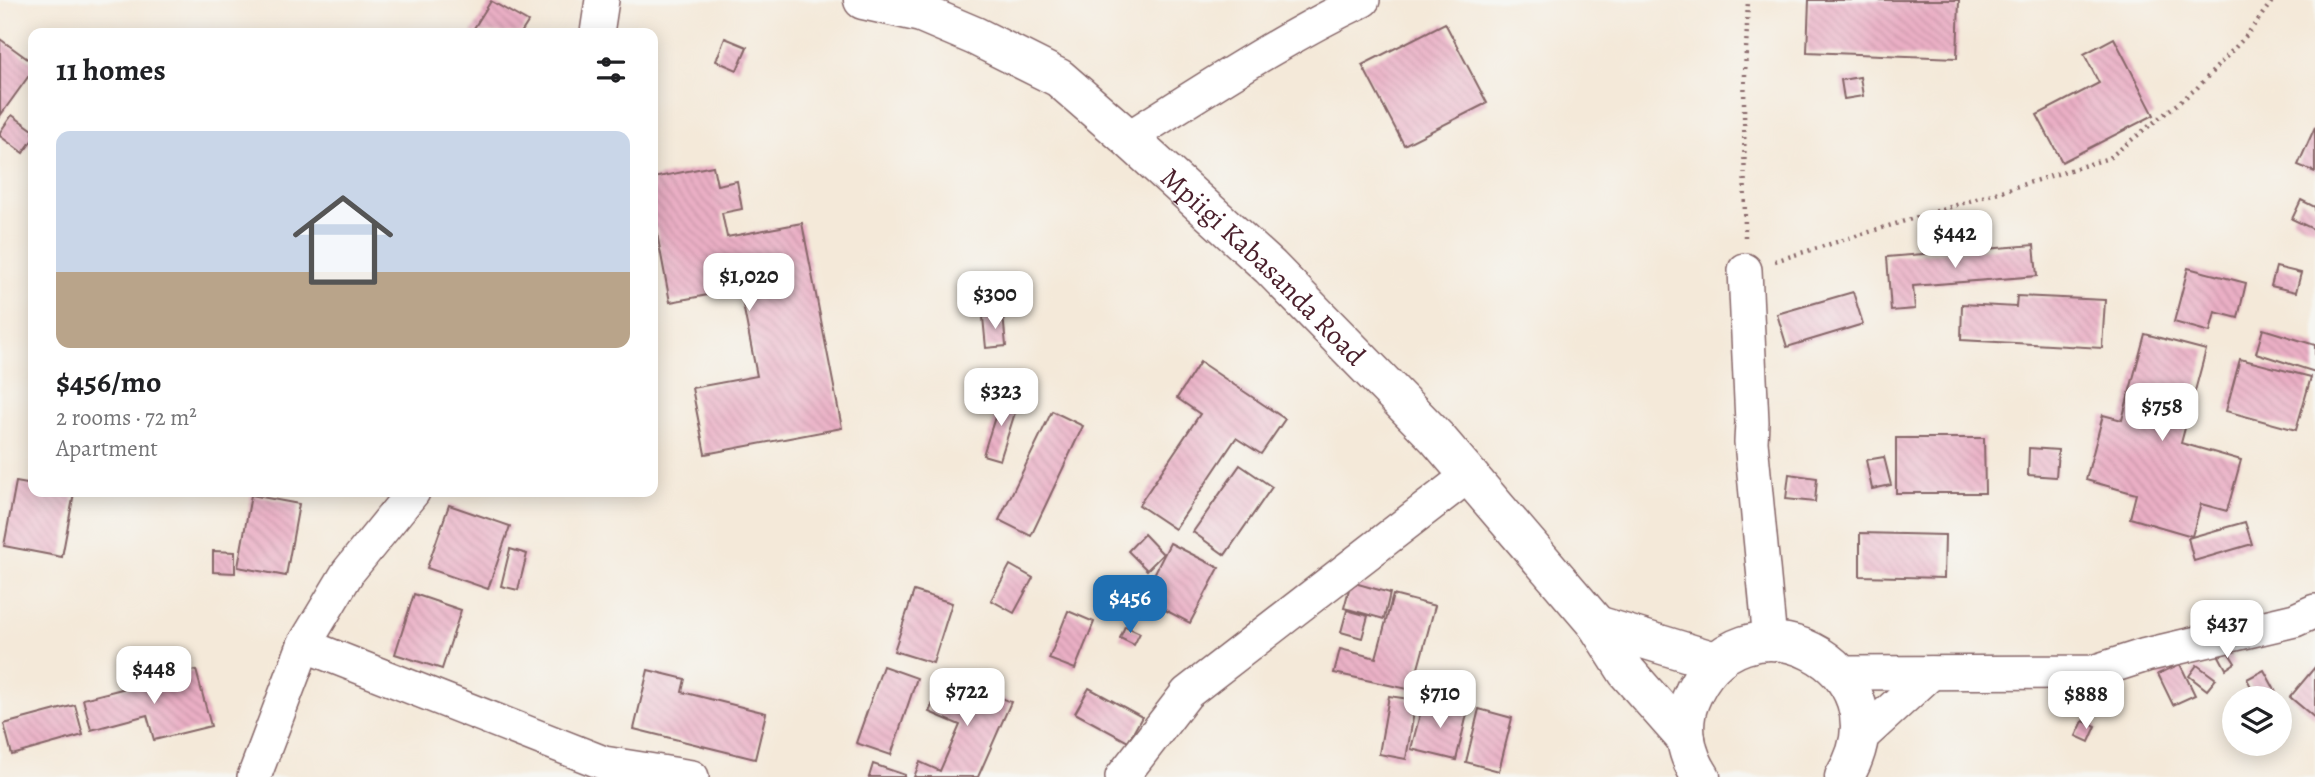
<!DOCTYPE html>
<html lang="en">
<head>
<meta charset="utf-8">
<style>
	:root { --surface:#fff; --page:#f2f2f2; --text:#202124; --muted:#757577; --line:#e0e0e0; --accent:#1f6fb2 }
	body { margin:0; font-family:Alegreya,serif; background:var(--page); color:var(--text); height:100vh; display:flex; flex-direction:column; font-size:26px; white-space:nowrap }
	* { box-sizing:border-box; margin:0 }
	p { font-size:23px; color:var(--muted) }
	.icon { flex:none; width:38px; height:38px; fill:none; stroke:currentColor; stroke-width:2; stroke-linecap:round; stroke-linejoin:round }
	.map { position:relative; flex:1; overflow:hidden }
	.details { position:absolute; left:28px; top:28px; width:630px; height:469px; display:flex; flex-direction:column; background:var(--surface); border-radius:14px; box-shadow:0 4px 18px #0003 }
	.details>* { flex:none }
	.tools { position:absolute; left:2222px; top:686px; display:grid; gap:14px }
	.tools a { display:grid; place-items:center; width:70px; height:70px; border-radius:50%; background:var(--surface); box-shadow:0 4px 18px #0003; font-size:35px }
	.price { position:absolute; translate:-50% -60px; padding:0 16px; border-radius:14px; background:#fff; color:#222; font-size:23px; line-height:46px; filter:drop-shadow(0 2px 4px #0008) }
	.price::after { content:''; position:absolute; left:50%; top:42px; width:21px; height:16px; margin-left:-10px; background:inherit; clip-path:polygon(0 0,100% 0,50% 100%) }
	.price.active { background:var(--accent); color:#fff }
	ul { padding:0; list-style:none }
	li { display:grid; align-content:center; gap:14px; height:371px; padding:0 28px }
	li+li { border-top:2px solid var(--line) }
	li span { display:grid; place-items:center; height:217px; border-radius:14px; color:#555 }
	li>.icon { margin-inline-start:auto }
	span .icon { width:126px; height:126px; fill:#fffc; stroke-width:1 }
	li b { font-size:30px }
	h2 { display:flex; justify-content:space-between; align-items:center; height:84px; padding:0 28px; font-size:30px }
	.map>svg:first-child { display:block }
	.building { fill:url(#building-back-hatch) }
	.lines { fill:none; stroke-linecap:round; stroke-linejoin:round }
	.street-casing { stroke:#866668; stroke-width:36 }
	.secondary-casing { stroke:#866668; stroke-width:41 }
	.path { stroke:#866668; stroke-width:4.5; stroke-dasharray:2 5; stroke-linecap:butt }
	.street { stroke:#fff; stroke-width:33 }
	.secondary { stroke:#fff; stroke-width:38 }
	.labels { text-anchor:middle; stroke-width:7; stroke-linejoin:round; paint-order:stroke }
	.street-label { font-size:28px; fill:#4a1f2b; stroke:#f6f6f2 }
</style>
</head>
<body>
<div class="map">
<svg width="2315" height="777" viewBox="0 0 2315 777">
	<defs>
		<pattern id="building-back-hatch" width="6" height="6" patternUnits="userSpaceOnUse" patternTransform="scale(1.75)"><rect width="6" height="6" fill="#eaafc5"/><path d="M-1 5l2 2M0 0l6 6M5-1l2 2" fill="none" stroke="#ca96a9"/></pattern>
	</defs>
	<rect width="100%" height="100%" fill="#f6f6f2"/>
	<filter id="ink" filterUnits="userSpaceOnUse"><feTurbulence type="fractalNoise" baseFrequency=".0143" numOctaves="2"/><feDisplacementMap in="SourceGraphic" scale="14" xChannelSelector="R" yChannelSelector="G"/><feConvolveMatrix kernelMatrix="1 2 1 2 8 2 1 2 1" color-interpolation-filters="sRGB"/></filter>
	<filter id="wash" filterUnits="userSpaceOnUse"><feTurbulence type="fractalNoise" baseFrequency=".00686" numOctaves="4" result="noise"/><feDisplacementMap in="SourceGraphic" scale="28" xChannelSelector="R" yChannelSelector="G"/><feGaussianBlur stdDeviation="1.57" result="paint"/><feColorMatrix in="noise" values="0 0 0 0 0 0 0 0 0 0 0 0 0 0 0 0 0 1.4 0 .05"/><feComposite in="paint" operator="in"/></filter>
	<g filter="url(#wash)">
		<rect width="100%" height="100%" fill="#f4e9d9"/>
		<g id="blocks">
			<!-- building -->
			<g class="building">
				<path d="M1809,0H1959L1957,58L1807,52Z"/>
				<path d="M491,1L528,22L521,33H471Z"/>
				<path d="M1445,23L1487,103L1404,145L1362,65Z"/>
				<path d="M725,38L747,47L737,70L716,61Z"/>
				<path d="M2114,38L2154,115L2062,162L2037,115L2099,83L2084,54Z"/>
				<path d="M0,39L33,63V70L0,116Z"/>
				<path d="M1860,77L1863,96L1844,99L1841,80Z"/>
				<path d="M12,115L33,130V139L23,153L0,136V132Z"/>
				<path d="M2315,127V172L2298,165Z"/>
				<path d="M713,166L717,185L737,181L742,209L722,213L727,237L802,223L842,428L705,454L692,388L757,376L740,289L670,302L656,228L653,229V178Z"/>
				<path d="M2301,200L2315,207V230L2292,219Z"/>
				<path d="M2034,245L2037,276L1913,286L1915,309L1891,311L1887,257Z"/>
				<path d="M2276,267L2301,273L2296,292L2271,286Z"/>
				<path d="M2188,268L2246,283L2238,318L2215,312L2210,332L2174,322Z"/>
				<path d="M1853,292L1863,324L1787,347L1777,314Z"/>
				<path d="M2017,296L2105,300L2102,348L1961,340L1962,304L2016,307Z"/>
				<path d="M1003,314L1006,346L986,348L983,317Z"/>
				<path d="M2263,329L2315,345V372L2256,353Z"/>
				<path d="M2145,334L2206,350L2181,443L2241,460L2227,511L2201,504L2192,536L2130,518L2136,494L2086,480L2103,415L2122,420Z"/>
				<path d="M2240,359L2311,377L2296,430L2226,411Z"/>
				<path d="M1200,362L1285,419L1261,454L1236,438L1175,529L1139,505L1200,414L1177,398Z"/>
				<path d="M1002,395L1019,400L1000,460L983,455Z"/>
				<path d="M1052,411L1083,426L1031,536L999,520Z"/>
				<path d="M1896,438H1984L1985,493H1896Z"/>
				<path d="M2029,448L2058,450L2056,477L2028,475Z"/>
				<path d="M1884,457L1891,485L1872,489L1866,460Z"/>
				<path d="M1240,465L1272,487L1225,555L1193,532Z"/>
				<path d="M1789,474L1817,478L1815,502L1786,499Z"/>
				<path d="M16,482L33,485V492L74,493L62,557L4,546Z"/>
				<path d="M251,495L299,504L286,576L238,567Z"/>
				<path d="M449,505L510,526L488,589L427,568Z"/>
				<path d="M2245,522L2252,544L2194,561L2188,538Z"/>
				<path d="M1860,533L1945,535L1944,578L1860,576Z"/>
				<path d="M1144,534L1163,554L1147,570L1128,551Z"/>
				<path d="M1170,543L1219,568L1190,623L1142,598Z"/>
				<path d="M510,549L527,554L518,590L501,586Z"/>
				<path d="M213,551L235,552V573L213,572Z"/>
				<path d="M1010,565L1033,578L1014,613L991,600Z"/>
				<path d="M1351,582L1390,593L1384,619L1344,608Z"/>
				<path d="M914,591L952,603L933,663L894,651Z"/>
				<path d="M414,594L461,610L442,669L395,654Z"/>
				<path d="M1393,595L1435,606L1412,690L1334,673L1340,649L1376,658Z"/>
				<path d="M1347,610L1368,616L1362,638L1341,632Z"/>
				<path d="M1068,611L1094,622L1075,669L1049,659Z"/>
				<path d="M1125,626L1140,633L1134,645L1120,638Z"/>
				<path d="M2228,652L2235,663L2226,669L2219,656Z"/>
				<path d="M2180,664L2195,695L2173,705L2158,674Z"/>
				<path d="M2197,665L2216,679L2207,690L2189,676Z"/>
				<path d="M883,666L917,678L891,755L856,743Z"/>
				<path d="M2315,667V718L2290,697Z"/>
				<path d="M196,670L211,726L154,740L147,715L91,730L83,699Z"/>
				<path d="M648,670L685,679L682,692L766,713L755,759L634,729Z"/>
				<path d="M2264,670L2276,692L2265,698H2257L2247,679Z"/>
				<path d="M945,675L1011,702L978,777H914L920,762L940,771L960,725L929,712Z"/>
				<path d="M1089,688L1142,717L1128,742L1075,713Z"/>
				<path d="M1389,696L1416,700L1406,759L1379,754Z"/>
				<path d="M1424,699L1468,710L1456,760L1411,749Z"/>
				<path d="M75,705L83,735L12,755L4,724Z"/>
				<path d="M1479,709L1512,718L1499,771L1466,762Z"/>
				<path d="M2083,721L2096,726L2089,742L2076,736Z"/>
				<path d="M873,764L905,775V777H869Z"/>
			</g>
		</g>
	</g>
	<g filter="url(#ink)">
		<use href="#blocks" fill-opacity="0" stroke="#866668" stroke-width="2"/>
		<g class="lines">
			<defs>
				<g id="street">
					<path d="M597,33L602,0"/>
					<path d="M1128,138C1205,90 1281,39 1363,0"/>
					<path d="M1745,270L1752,422L1751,442L1770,641"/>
					<path d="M304,645L604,763L692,777"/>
					<path d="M1841,673L2093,672L2146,655L2295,620L2315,611"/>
					<path d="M1860,738L1931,673"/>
					<path d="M254,777L304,645L348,572L413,492"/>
					<path d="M1122,777L1187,693L1469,475"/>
				</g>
				<g id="secondary">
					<path id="s1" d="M863,0L921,13L975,36L1059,78L1128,138L1270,267L1437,438L1597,625L1627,672L1686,739"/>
					<path d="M1597,625L1715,661"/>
					<path d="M1701,777C1686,755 1680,726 1690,701C1738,578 1913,666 1844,777"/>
				</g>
			</defs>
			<!-- street casing -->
			<use href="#street" class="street-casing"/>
			<!-- secondary casing -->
			<use href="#secondary" class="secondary-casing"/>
			<!-- path -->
			<g class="path">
				<path d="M1745,237L1744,100L1748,0"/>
				<path d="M1775,261L2109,158L2197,88L2246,36L2273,0"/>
			</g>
			<!-- street -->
			<use href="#street" class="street"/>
			<!-- secondary -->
			<use href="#secondary" class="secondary"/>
		</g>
	</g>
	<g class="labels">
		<!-- street labels -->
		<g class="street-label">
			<text dy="10" stroke="none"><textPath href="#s1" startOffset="490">Mpiigi Kabasanda Road</textPath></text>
		</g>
	</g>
</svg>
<div class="tools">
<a><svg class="icon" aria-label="layers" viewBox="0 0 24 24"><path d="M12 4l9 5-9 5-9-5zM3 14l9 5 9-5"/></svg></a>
</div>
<b class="price" style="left:1955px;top:270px">$442</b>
<b class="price" style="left:749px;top:313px">$1,020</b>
<b class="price" style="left:995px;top:331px">$300</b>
<b class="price" style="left:1001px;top:428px">$323</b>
<b class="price" style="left:2162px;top:443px">$758</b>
<b class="price active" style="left:1130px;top:635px">$456</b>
<b class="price" style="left:2227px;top:660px">$437</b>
<b class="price" style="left:154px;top:706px">$448</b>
<b class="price" style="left:967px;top:728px">$722</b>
<b class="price" style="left:1440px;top:730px">$710</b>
<b class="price" style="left:2086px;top:731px">$888</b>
<section class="details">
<h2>11 homes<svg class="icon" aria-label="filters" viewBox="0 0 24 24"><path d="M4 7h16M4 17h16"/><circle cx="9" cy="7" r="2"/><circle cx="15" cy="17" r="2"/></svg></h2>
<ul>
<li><span style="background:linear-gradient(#c9d6e8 65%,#b9a48a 0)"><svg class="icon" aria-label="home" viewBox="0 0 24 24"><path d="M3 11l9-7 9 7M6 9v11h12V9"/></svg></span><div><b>$456/mo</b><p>2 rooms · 72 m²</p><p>Apartment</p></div></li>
</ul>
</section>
</div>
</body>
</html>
